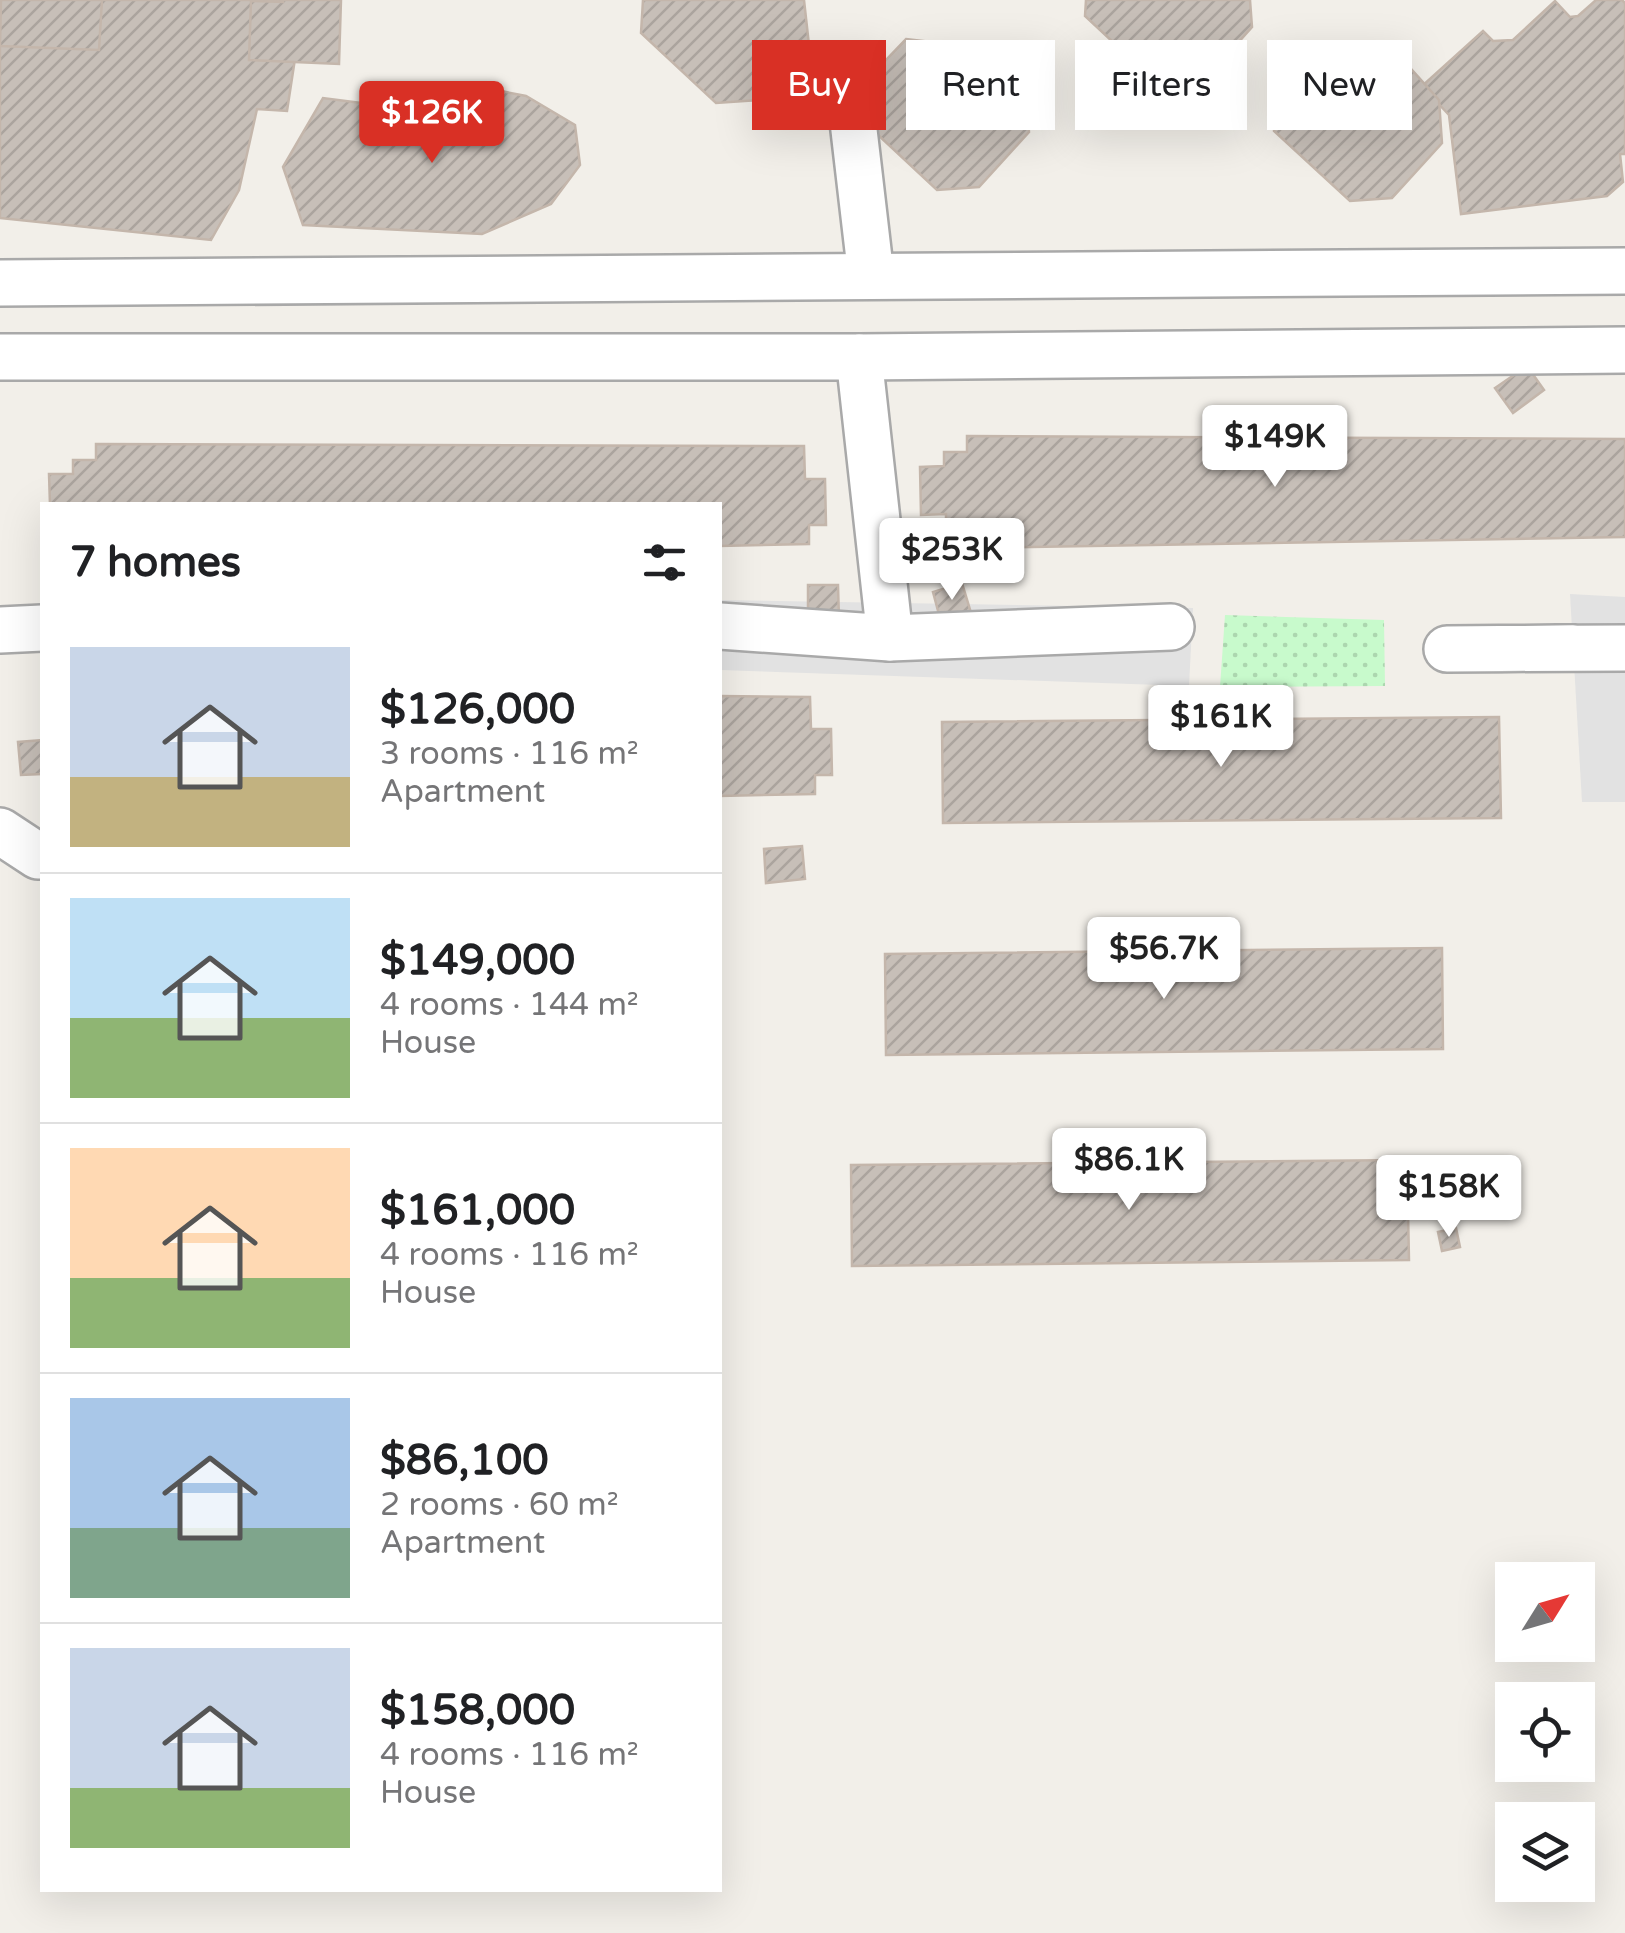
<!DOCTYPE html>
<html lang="en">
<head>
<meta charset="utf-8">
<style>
	:root { --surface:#fff; --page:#f2f2f2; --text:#202124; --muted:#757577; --line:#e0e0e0; --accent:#d93025 }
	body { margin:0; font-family:"Varela Round",sans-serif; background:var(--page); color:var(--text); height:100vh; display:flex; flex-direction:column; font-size:38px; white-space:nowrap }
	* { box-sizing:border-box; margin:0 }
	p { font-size:32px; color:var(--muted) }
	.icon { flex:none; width:55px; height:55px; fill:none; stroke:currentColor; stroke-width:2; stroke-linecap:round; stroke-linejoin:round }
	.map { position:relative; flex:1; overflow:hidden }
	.panel { position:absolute; left:40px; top:502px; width:682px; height:1390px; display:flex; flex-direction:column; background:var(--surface); border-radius:0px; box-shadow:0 10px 40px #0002 }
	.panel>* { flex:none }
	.banner { position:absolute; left:752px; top:40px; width:722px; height:90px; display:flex; gap:20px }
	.needle { width:65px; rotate:53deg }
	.tools { position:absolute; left:1495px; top:1562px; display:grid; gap:20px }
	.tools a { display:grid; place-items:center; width:100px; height:100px; border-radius:0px; background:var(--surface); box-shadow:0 10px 40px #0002; font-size:50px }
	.price { position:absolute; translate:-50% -85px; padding:0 22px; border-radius:10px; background:#fff; color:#222; font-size:32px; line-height:65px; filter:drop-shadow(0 2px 5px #0008) }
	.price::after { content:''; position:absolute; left:50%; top:60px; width:30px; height:22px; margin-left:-15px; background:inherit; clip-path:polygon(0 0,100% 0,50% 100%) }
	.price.active { background:var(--accent); color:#fff }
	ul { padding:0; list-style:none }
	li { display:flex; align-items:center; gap:30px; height:250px; padding:0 30px }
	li+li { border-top:2px solid var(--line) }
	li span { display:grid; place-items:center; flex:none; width:280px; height:200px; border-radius:0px; color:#555 }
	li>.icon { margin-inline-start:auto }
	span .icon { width:120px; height:120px; fill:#fffc; stroke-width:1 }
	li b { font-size:42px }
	h2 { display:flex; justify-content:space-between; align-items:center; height:120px; padding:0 30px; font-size:42px }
	.chip { padding:0 35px; border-radius:0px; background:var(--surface); box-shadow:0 10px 40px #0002; font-size:35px; line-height:90px }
	.chip.active { background:var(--accent); color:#fff }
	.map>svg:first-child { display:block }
	.park { fill:url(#park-dots) }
	.parking { fill:#e2e2e2 }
	.building { fill:url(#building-hatch); stroke:#c4b6ab; stroke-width:2.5 }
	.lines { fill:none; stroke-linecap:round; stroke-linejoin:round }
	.minor-casing { stroke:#a9a9a9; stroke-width:50 }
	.minor { stroke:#fff; stroke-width:45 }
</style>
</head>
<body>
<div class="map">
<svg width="1625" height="1933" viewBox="0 0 1625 1933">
	<defs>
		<pattern id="park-dots" width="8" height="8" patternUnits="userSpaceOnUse" patternTransform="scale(2.5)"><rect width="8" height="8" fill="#c8facc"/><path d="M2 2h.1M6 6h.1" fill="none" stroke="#acd6af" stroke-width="1.8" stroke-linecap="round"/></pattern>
		<pattern id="building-hatch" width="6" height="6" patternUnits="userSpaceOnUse" patternTransform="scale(2.5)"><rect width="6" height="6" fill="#c7bfb8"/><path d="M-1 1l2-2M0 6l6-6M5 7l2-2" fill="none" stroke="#aba49e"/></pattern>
	</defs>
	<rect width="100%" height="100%" fill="#f2efe9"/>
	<!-- park -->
	<path class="park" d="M1225,615L1384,620L1385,686L1220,687Z"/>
	<!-- parking -->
	<g class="parking">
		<path d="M1570,594L1625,597V802H1582Z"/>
		<path d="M720,600L1193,608L1189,686L720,670Z"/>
	</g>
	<!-- building -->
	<g class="building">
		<path d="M0,0H304L287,111L257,109L239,190L211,240L0,218Z"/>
		<path d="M1,0H102L99,50L0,46Z"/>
		<path d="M283,0H341L339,64L249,60L251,1L283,2Z"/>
		<path d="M643,0H804L809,45L759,100L716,103L641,33Z"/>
		<path d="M1086,0H1250L1252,27L1202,83L1160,86L1085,16Z"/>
		<path d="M1596,0H1622L1625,3V154H1620L1623,182L1607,196L1461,214L1449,115L1422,86L1483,31L1493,41L1513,40L1555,1L1570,17L1578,16Z"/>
		<path d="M906,39L990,49L1026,89L1029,132L979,187L937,190L862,120L864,83Z"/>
		<path d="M1318,50L1403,60L1439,100L1442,143L1392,198L1350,201L1274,131L1277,95Z"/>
		<path d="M481,87L526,96L575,125L580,165L551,204L482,234L303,225L283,167L323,98L369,104L405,134L442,123Z"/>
		<path d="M1527,366L1544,390L1513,413L1495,388Z"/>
		<path d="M967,436L1625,439V537L968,548L967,533H946V514L921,515L920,467L944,466V452H967Z"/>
		<path d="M96,444L804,446L805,479H825L826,525H809V544L720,546V505H50L49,474H73V460H96Z"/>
		<path d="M962,583L971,613L941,622L933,592Z"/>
		<path d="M808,585H838L839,619L808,620Z"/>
		<path d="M720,696L810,697L811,729H831L832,775H815V794L720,796Z"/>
		<path d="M1499,717L1501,818L943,823L942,722Z"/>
		<path d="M42,740V774L21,775L18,742Z"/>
		<path d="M802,846L805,879L766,883L764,849Z"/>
		<path d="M1442,948L1443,1049L886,1055L885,954Z"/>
		<path d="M1407,1160L1409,1260L852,1266L851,1165Z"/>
		<path d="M1456,1228L1460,1247L1442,1251L1438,1232Z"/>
	</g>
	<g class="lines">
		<defs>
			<g id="minor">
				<path d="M852,113L871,276"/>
				<path d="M0,283L1625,271"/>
				<path d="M0,357H859L1625,350"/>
				<path d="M720,626L890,638L859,357"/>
				<path d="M0,630L42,628"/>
				<path d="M890,638L1171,627"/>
				<path d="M1573,648L1447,649L1625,648"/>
				<path d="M0,831L38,856H42"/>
			</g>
		</defs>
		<!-- minor casing -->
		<use href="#minor" class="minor-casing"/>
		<!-- minor -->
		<use href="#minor" class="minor"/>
	</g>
</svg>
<div class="tools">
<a><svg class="needle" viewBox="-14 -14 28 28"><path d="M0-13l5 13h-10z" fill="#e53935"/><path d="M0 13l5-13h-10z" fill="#757577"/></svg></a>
<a><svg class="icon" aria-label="locate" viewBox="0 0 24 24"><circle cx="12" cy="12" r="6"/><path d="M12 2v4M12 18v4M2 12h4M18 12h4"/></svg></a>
<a><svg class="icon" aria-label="layers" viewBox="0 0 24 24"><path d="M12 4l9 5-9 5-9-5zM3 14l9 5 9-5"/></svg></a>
</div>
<b class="price active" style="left:432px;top:166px">$126K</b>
<b class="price" style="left:1275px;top:490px">$149K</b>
<b class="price" style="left:952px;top:603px">$253K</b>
<b class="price" style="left:1221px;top:770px">$161K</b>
<b class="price" style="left:1164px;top:1002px">$56.7K</b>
<b class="price" style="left:1129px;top:1213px">$86.1K</b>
<b class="price" style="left:1449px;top:1240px">$158K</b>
<div class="banner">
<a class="chip active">Buy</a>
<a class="chip">Rent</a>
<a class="chip">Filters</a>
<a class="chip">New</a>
</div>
<section class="panel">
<h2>7 homes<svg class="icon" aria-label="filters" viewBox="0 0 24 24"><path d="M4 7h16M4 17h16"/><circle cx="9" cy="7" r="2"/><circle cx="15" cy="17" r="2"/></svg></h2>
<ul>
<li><span style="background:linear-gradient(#c9d6e8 65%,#c2b280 0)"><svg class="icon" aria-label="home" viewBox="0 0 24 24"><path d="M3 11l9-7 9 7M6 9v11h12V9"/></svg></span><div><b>$126,000</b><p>3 rooms · 116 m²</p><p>Apartment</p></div></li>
<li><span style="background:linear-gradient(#bfe0f5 60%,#8fb573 0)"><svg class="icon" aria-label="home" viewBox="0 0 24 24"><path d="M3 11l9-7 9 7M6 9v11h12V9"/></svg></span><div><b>$149,000</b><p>4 rooms · 144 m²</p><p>House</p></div></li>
<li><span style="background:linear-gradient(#ffd9b3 65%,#8fb573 0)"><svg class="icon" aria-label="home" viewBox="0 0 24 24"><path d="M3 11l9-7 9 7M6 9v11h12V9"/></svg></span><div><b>$161,000</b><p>4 rooms · 116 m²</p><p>House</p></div></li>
<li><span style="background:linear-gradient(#a9c7e8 65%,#7fa58c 0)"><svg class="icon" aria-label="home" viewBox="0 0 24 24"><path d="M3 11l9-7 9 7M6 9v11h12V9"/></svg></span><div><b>$86,100</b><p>2 rooms · 60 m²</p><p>Apartment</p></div></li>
<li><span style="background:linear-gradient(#c9d6e8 70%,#8fb573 0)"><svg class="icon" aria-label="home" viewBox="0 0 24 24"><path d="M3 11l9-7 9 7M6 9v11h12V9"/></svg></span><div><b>$158,000</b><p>4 rooms · 116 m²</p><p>House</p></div></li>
</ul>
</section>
</div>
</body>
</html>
